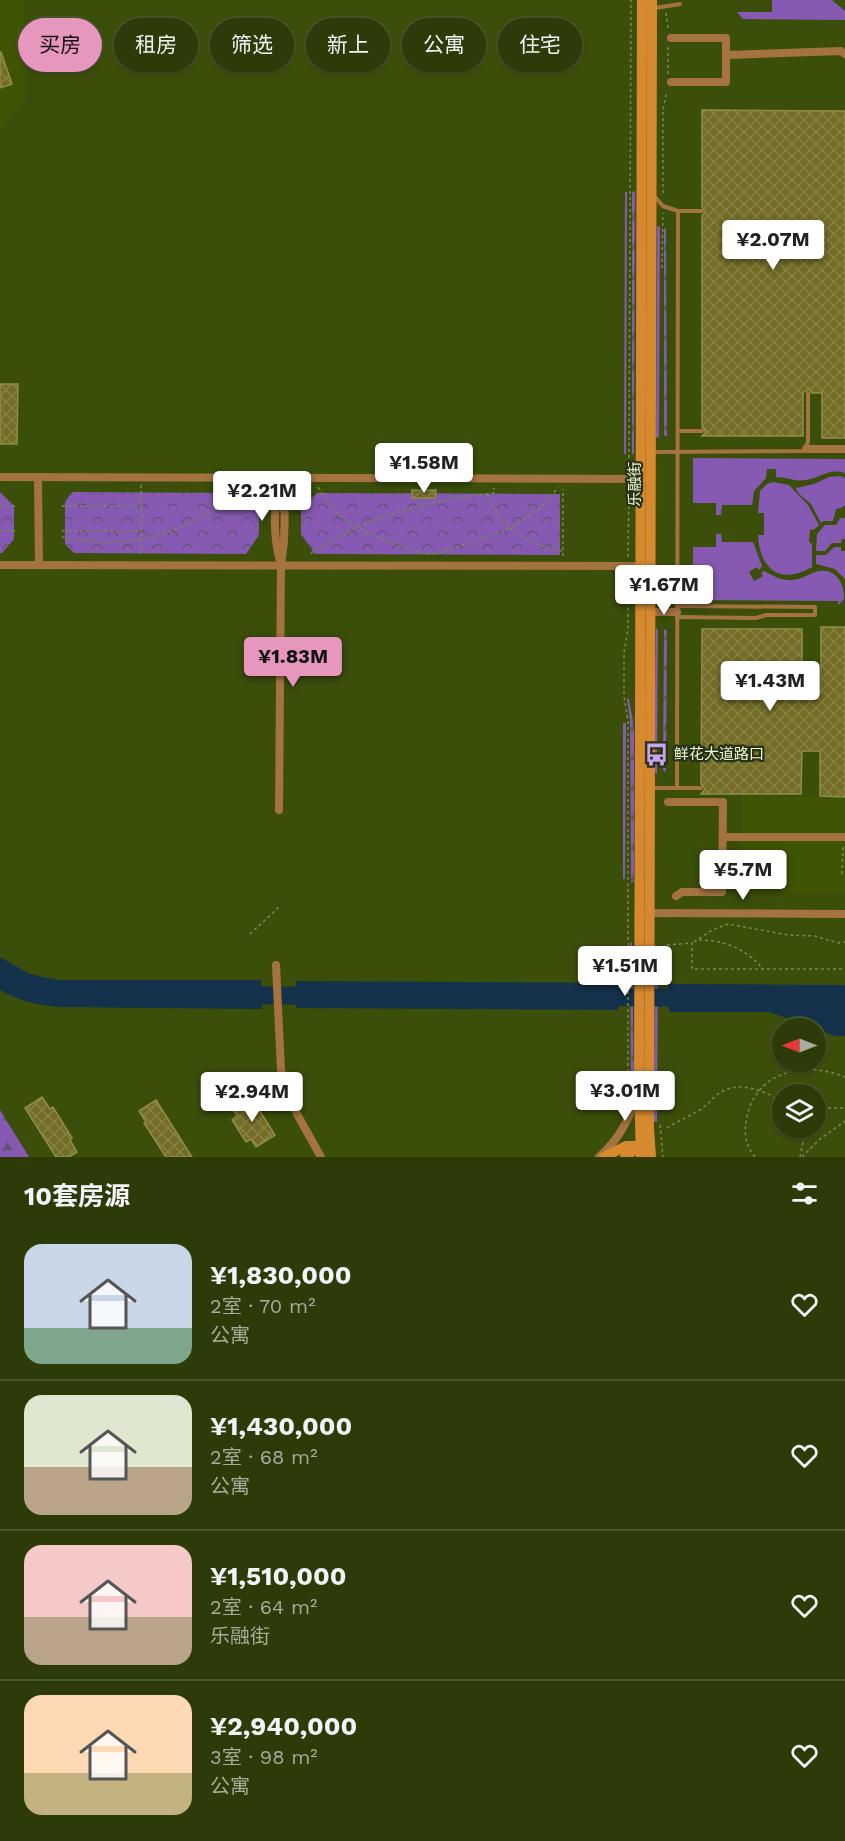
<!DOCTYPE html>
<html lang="zh">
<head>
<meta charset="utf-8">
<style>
	:root { --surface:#2c3b08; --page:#384616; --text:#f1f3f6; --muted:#a6ad9c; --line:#485529; --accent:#e797bd }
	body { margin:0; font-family:"Work Sans","Noto Sans SC",sans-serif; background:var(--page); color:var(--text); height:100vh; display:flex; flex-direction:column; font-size:22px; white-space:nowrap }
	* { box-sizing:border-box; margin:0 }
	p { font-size:20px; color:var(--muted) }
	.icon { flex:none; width:33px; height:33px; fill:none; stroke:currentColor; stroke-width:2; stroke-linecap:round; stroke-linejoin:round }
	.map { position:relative; height:1157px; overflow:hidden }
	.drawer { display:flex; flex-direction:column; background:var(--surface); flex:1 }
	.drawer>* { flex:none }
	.hud { position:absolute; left:18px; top:18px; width:810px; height:54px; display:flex; gap:12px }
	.needle { width:39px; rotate:270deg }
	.controls { position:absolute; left:772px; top:1018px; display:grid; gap:12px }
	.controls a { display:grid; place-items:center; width:54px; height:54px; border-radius:50%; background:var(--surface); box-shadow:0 2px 4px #0004,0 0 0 2px var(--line); font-size:30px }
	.price { position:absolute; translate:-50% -51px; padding:0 14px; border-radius:6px; background:#fff; color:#222; font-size:20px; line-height:39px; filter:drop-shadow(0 2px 3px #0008) }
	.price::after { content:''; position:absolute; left:50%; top:36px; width:18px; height:14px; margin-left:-9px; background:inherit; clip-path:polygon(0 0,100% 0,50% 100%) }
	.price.selected { background:var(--accent); color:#111 }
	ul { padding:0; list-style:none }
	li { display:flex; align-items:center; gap:18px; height:150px; padding:0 24px }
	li+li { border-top:2px solid var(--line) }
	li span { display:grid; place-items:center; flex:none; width:168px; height:120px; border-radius:18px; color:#555 }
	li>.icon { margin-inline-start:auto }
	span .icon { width:72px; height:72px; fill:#fffc; stroke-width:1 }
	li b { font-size:26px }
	h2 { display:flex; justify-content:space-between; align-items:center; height:72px; padding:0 24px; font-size:26px }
	.pill { padding:0 21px; border-radius:27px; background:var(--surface); box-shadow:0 2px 4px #0004,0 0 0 2px var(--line); font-size:21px; line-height:54px }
	.pill.selected { background:var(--accent); color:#111 }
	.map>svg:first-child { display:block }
	.built { fill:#405504 }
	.grass { fill:#865ab2 }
	.forest { fill:url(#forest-firs) }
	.park { fill:url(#park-crowns) }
	.water { fill:#14324b }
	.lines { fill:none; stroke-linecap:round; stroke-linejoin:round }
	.river { stroke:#14324b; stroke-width:18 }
	.building { fill:url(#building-cross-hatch); stroke:#928d46; stroke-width:1.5 }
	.path { stroke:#778951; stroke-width:1.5; stroke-dasharray:3 3; stroke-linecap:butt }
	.lane { stroke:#a47340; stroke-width:4 }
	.street { stroke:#a47340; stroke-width:8 }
	.secondary { stroke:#d7892f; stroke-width:10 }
	.labels { text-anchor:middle; stroke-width:4.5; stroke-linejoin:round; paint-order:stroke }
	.street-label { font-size:15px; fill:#ebf9d7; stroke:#283116 }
	.poi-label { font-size:15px; fill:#ebf9d7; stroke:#283116; text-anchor:start }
</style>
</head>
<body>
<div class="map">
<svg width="845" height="1157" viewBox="0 0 845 1157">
	<defs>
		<pattern id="forest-firs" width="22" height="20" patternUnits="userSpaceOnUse" patternTransform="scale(1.5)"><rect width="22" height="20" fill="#865ab2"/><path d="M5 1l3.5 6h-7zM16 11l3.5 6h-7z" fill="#665279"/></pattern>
		<pattern id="park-crowns" width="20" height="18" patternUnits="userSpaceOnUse" patternTransform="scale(1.5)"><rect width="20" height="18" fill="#865ab2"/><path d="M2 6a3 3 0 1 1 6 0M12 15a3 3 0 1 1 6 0" fill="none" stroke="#665279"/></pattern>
		<pattern id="building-cross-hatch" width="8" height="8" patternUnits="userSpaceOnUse" patternTransform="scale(1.5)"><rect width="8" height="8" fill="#726c24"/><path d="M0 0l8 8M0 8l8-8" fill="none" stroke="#868243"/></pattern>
	</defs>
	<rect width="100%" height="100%" fill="#3b4f0b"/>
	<!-- built -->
	<g class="built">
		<path d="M0,0H24L25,100L0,128Z"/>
		<path d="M742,796L845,798V893H742Z"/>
	</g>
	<!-- grass -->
	<g class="grass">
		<path d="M772,0H832L845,11V20L743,19L737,12H772Z"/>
		<path d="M693,458L845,459V473C829,468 821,478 806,480C795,482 787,477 776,477V469H767L766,478L754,491L752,505H722L721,515H716V503H693Z"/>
		<path d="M840,476L845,478V505L841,508L836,509L833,521H824L821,523L811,504L798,493L796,488L814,484L829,477Z"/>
		<path d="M773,482L789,485L808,505L819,525L815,529L810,530L809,542L812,544V567C781,585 760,571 758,535H764V513H758L760,491L767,484Z"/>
		<path d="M840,518H845V539H842L841,543H832L825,551H816L817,534L825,525H836Z"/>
		<path d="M716,534H721L722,542H753L762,566L759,570L757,567L749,572L754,581L763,576L761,573L764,571C773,575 780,581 791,580C802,580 809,573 819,571C836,568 845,584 844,599L838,605V601L693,600V547H716Z"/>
		<path d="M834,547H841V551H845V579L835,569L816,564V555H826Z"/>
	</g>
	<!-- forest -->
	<g class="forest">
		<path d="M635,191L634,454L632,455V192Z"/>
		<path d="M625,192H627L626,454H624Z"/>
		<path d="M657,226L660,227L659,437L656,438Z"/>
		<path d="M666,228L667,436H666L664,435V229Z"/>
		<path d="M656,628L658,630L657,774L654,772Z"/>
		<path d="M664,629L667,631L666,772L663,770Z"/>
		<path d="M627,699H629L634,727V881L631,883L630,721Z"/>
		<path d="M623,723H626L625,879H623Z"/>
		<path d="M632,942L634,1088L631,1090L630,943Z"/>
		<path d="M655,945L658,947L657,1122L654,1121Z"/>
		<path d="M0,1110L29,1157H0Z"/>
	</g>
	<!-- park -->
	<g class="park">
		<path d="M0,492L14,506V539L2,553H0Z"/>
		<path d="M72,492L242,493L259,509V535L246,554L74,553L65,544V502Z"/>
		<path d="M317,493L560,494V555L315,554L301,534V509Z"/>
	</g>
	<!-- water -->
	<g class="water">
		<path d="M0,957L30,974L58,980H261L262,1009L59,1007C38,1005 19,1001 0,990Z"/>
		<path d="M296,981L619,983L618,1010L296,1008Z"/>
		<path d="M669,984L845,985V1036H835L770,1012H669Z"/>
	</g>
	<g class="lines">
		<!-- river -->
		<g class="river">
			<path d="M237,995L321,996"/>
			<path d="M594,997L693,998"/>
		</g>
	</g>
	<!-- building -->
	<g class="building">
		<path d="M1,52L12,84L0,88V53Z"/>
		<path d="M702,110L845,111V438H822V393H812L809,389L803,393V436H702L706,432L702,427V215L706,212L702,207Z"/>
		<path d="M0,384H18L17,444H0Z"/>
		<path d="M412,490H436L435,498H412Z"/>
		<path d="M821,627H845V797L820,796V751H802L801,794H701L705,789L701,784L702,629H802V672L821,692Z"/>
		<path d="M42,1097L50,1109L53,1107L72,1138L70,1140L77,1152L69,1157H56L25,1108Z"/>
		<path d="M251,1097L275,1135L256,1147L251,1139L246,1142L232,1120L237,1116L232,1108Z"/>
		<path d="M156,1100L192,1157H166L144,1123L146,1122L139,1111Z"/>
	</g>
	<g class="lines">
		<!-- path -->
		<g class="path">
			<path d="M666,13L668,29"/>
			<path d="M668,74V46"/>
			<path d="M663,193V109L667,91"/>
			<path d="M662,268L663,213"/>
			<path d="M629,470L631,0"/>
			<path d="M141,485V556"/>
			<path d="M318,487C335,522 373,537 407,548C414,550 423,554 430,554C438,554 449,549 456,547C496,536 533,522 558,487"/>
			<path d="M487,494C499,528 529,545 563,551"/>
			<path d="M0,506H16"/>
			<path d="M62,506H140"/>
			<path d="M0,531H16"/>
			<path d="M62,531H141"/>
			<path d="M62,537C109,547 151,543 194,521C212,512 225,503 238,488"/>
			<path d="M311,553C371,515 424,501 494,493V488"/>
			<path d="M563,556V489"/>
			<path d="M628,557L629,487"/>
			<path d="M843,847L842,874H845"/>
			<path d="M250,934L279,907"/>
			<path d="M699,940C725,940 746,949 763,969"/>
			<path d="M694,942L712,930L728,924L788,935L815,936L838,943L845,942"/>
			<path d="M667,945L692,943V969H845"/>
			<path d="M628,1090V721L624,697V653L628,628V574"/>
			<path d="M816,1108H845"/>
			<path d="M660,1125L663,1157"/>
			<path d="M667,1128C679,1120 693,1115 704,1107C709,1103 713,1098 718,1094C739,1079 762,1091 783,1101"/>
			<path d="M755,1157C746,1146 744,1135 746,1122C753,1072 803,1060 845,1077"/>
			<path d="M800,1157L804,1137L802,1128"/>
			<path d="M802,1157L819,1140L845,1121"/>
		</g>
		<!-- lane -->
		<g class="lane">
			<path d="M655,8L680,4"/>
			<path d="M678,211H702"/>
			<path d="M678,431H702"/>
			<path d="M651,452L804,451L808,442V393"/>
			<path d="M677,606L815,607V615H766L756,618L677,617"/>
			<path d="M653,788H677L678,211L663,206L655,197"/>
			<path d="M677,788H701"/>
		</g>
		<!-- street -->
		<g class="street">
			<path d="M671,38H726V82H671"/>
			<path d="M726,55L841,51L845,54"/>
			<path d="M806,449H845"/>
			<path d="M0,477L643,479"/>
			<path d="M38,477L39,565"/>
			<path d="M280,482C273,510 273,535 280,562"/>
			<path d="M0,565L643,566"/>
			<path d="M650,612H677"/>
			<path d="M668,802H723L722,892H682L676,896"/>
			<path d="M279,810L281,566C286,536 286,508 281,478"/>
			<path d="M723,837H845"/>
			<path d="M646,913L845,914"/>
			<path d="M276,965L281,1070L297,1114L321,1157"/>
			<path d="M599,1157C618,1140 630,1120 636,1095"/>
		</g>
		<!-- secondary -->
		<g class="secondary">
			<path d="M604,1157L626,1146H640L644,1149"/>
			<path d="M625,1157L641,1145"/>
			<path d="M641,1157L639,1085L642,0"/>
			<path d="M651,1157L649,1129L652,0"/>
		</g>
	</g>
	<!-- icons -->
	<defs>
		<symbol id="bus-bare" viewBox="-9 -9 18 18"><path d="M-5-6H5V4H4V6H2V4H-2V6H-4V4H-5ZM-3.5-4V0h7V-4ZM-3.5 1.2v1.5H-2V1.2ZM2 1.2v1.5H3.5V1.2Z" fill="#c8a6ef" stroke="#283116" stroke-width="2.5" paint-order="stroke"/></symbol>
	</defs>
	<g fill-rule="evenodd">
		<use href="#bus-bare" x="640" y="738" width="33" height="33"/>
	</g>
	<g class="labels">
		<!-- street labels -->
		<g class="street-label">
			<text transform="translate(635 484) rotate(-90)" y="5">乐融街</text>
		</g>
		<!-- poi labels -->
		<g class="poi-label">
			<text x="674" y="759">鲜花大道路口</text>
		</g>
	</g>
</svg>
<div class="controls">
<a><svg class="needle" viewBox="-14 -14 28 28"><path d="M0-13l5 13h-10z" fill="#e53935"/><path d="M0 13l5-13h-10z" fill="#a6ad9c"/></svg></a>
<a><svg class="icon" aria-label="layers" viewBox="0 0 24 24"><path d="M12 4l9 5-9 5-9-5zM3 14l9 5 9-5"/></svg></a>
</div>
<b class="price" style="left:773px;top:271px">¥2.07M</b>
<b class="price" style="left:424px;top:494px">¥1.58M</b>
<b class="price" style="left:262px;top:522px">¥2.21M</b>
<b class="price" style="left:664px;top:616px">¥1.67M</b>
<b class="price selected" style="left:293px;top:688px">¥1.83M</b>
<b class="price" style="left:770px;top:712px">¥1.43M</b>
<b class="price" style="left:743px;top:901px">¥5.7M</b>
<b class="price" style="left:625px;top:997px">¥1.51M</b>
<b class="price" style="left:625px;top:1122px">¥3.01M</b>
<b class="price" style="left:252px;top:1123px">¥2.94M</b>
<div class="hud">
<a class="pill selected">买房</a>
<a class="pill">租房</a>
<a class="pill">筛选</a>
<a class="pill">新上</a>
<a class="pill">公寓</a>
<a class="pill">住宅</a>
</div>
</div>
<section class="drawer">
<h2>10套房源<svg class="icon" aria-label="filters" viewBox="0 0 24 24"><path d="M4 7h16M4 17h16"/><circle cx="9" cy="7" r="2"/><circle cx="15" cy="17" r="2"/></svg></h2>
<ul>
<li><span style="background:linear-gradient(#c9d6e8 70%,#7fa58c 0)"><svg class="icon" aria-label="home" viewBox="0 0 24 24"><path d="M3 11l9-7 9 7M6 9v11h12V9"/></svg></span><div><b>¥1,830,000</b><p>2室 · 70 m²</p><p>公寓</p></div><svg class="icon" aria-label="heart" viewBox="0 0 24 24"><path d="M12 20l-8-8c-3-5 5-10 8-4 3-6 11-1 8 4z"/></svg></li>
<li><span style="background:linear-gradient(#dfe7d0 60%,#b9a48a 0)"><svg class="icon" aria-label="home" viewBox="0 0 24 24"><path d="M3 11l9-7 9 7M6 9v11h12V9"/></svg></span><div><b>¥1,430,000</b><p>2室 · 68 m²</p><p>公寓</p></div><svg class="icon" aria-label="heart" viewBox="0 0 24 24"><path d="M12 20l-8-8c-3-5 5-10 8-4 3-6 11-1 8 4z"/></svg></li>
<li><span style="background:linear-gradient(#f6c9c9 60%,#b9a48a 0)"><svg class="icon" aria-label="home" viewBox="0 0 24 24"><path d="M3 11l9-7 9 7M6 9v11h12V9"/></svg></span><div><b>¥1,510,000</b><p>2室 · 64 m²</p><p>乐融街</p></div><svg class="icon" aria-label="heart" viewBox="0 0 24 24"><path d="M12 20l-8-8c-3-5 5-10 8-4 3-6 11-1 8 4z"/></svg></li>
<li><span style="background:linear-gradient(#ffd9b3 65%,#c2b280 0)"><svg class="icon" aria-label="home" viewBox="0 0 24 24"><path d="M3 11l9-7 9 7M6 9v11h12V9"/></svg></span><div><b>¥2,940,000</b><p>3室 · 98 m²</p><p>公寓</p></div><svg class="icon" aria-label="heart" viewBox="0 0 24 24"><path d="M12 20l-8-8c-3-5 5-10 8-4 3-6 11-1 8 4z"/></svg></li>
</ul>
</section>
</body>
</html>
